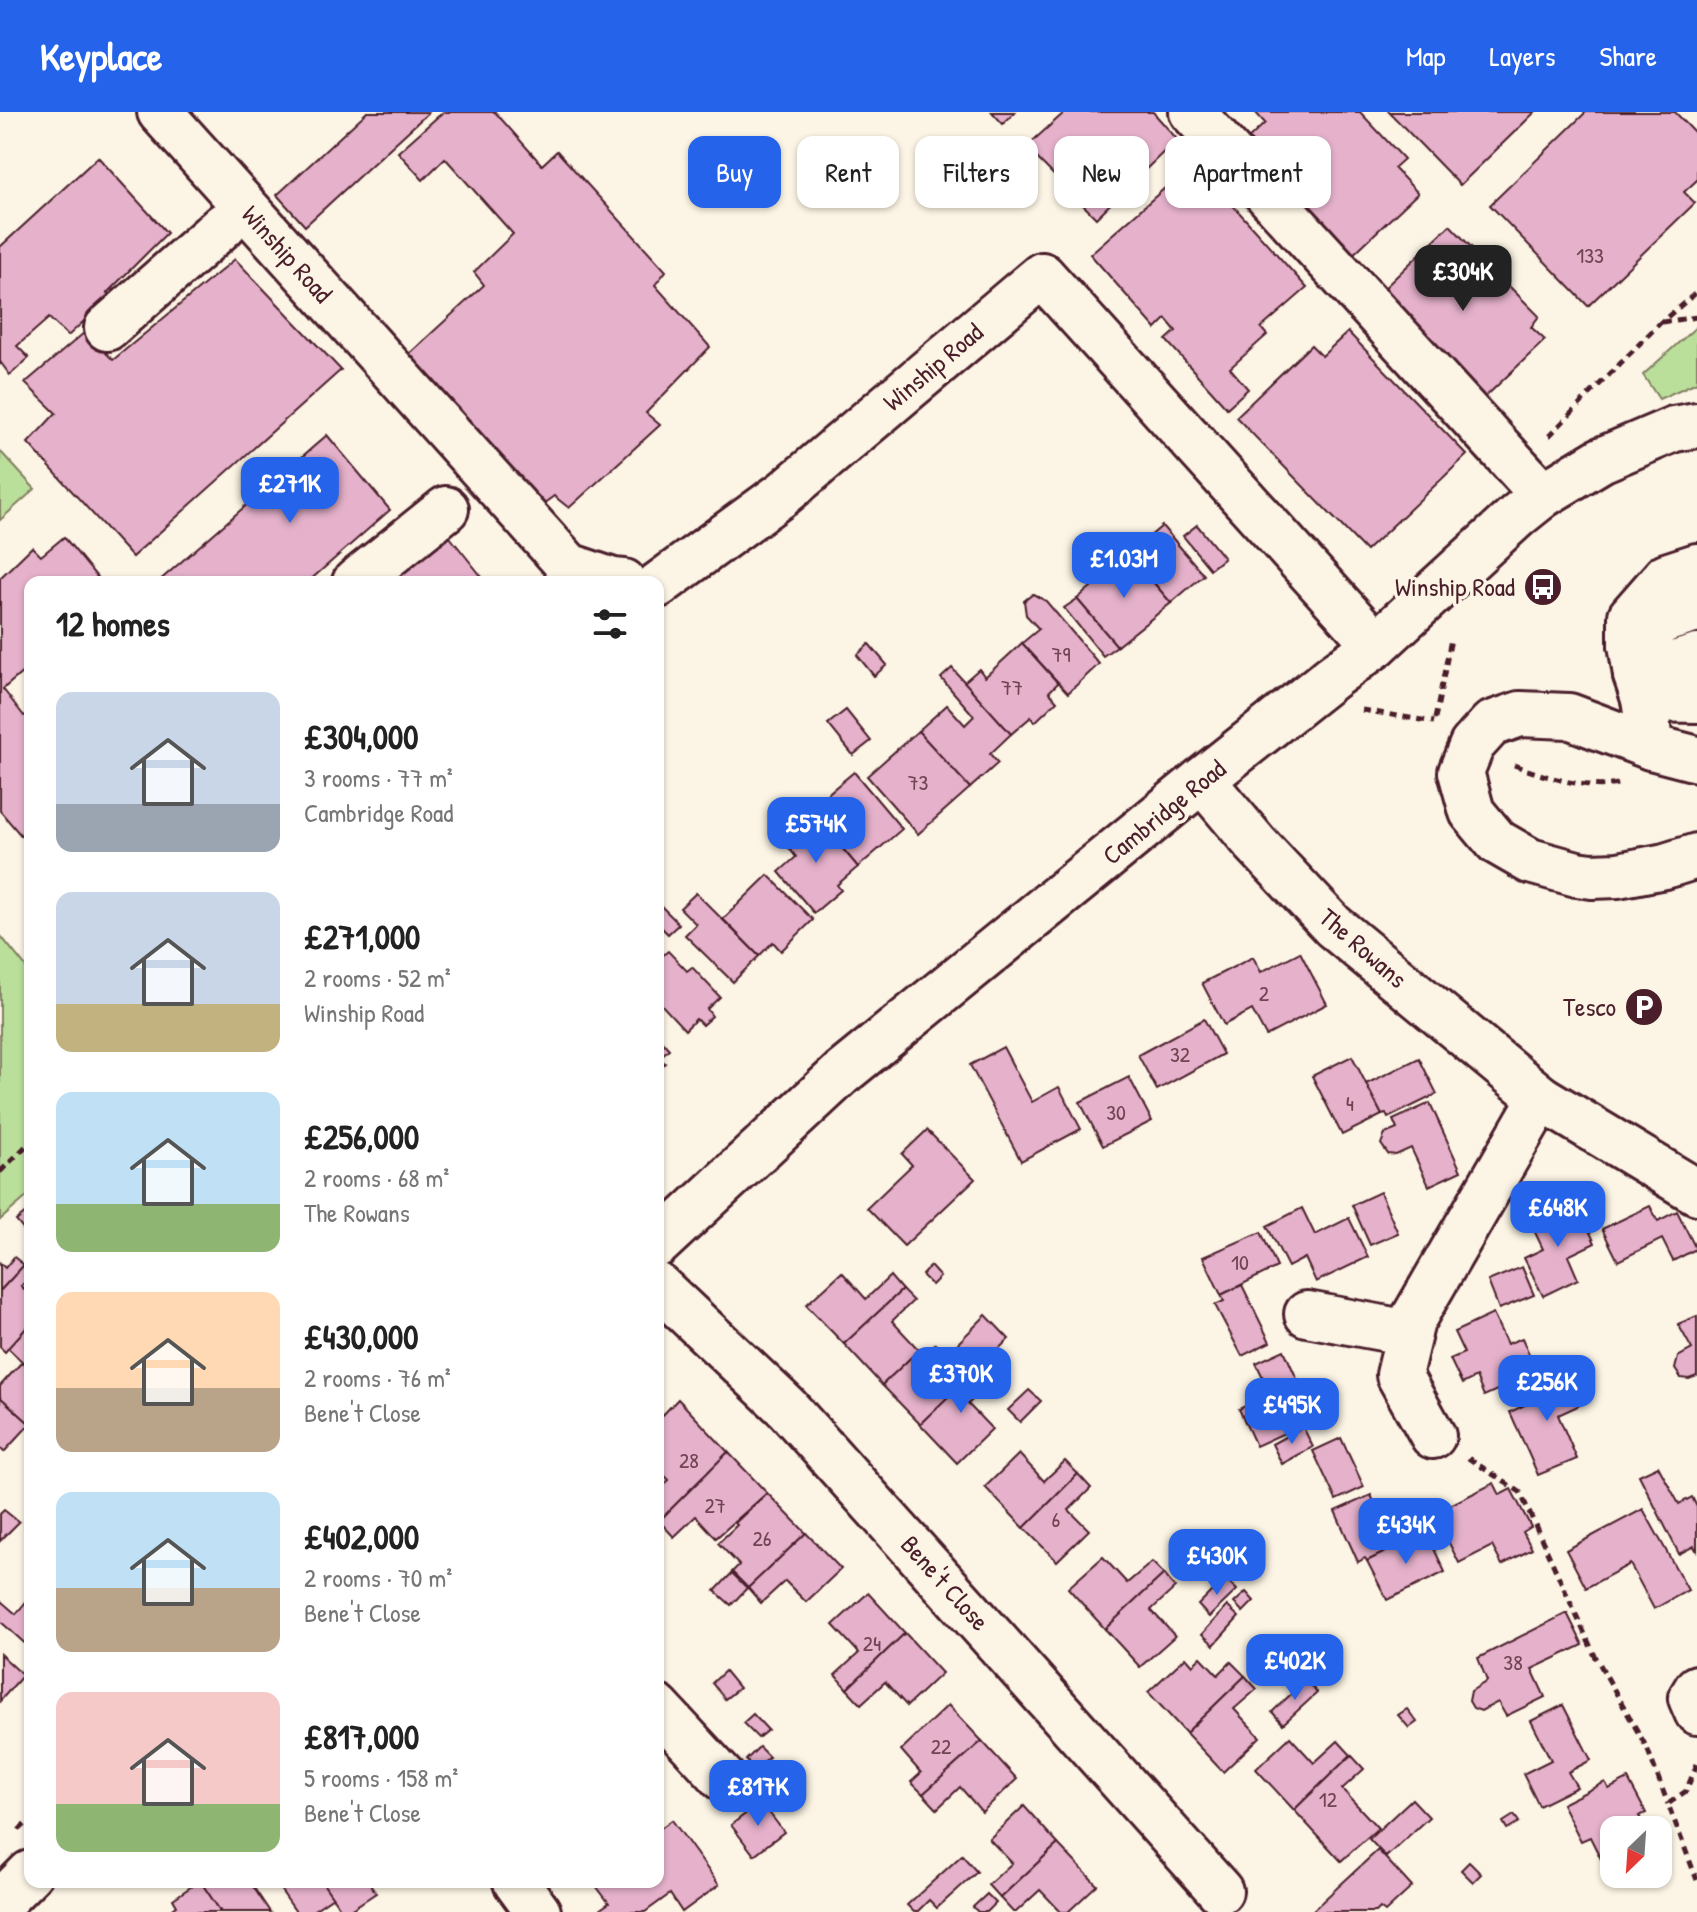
<!DOCTYPE html>
<html lang="en">
<head>
<meta charset="utf-8">
<style>
	:root { --surface:#fff; --page:#f6f6f6; --text:#222; --muted:#767676; --accent:#2563eb }
	body { margin:0; font-family:"Patrick Hand",sans-serif; background:var(--page); color:var(--text); height:100vh; display:flex; flex-direction:column; font-size:30px; white-space:nowrap }
	* { box-sizing:border-box; margin:0 }
	p { font-size:26px; color:var(--muted) }
	.icon { flex:none; width:44px; height:44px; fill:none; stroke:currentColor; stroke-width:2; stroke-linecap:round; stroke-linejoin:round }
	.map { position:relative; flex:1; overflow:hidden }
	.panel { position:absolute; left:24px; top:464px; width:640px; height:1312px; display:flex; flex-direction:column; background:var(--surface); border-radius:16px; box-shadow:0 2px 6px #0004 }
	.panel>* { flex:none }
	.guide { position:absolute; left:688px; top:24px; width:760px; height:72px; display:flex; gap:16px }
	.needle { width:52px; rotate:205deg }
	.fabs { position:absolute; left:1600px; top:1704px; display:grid; gap:16px }
	.fabs a { display:grid; place-items:center; width:72px; height:72px; border-radius:16px; background:var(--surface); box-shadow:0 2px 6px #0004; font-size:40px }
	.price { position:absolute; translate:-50% -68px; padding:0 18px; border-radius:16px; background:var(--accent); color:#fff; font-size:26px; line-height:52px; filter:drop-shadow(0 2px 4px #0008) }
	.price::after { content:''; position:absolute; left:50%; top:48px; width:24px; height:18px; margin-left:-12px; background:inherit; clip-path:polygon(0 0,100% 0,50% 100%) }
	.price.on { background:#222; color:#fff }
	ul { padding:0; list-style:none }
	li { display:flex; align-items:center; gap:24px; height:200px; padding:0 32px }
	li span { display:grid; place-items:center; flex:none; width:224px; height:160px; border-radius:16px; color:#555 }
	li>.icon { margin-inline-start:auto }
	span .icon { width:96px; height:96px; fill:#fffc; stroke-width:1 }
	li b { font-size:34px }
	h2 { display:flex; justify-content:space-between; align-items:center; height:96px; padding:0 32px; font-size:34px }
	.tag { padding:0 28px; border-radius:16px; background:var(--surface); box-shadow:0 2px 6px #0004; font-size:28px; line-height:72px }
	.tag.on { background:var(--accent); color:#fff }
	header { display:flex; align-items:center; gap:48px; box-sizing:border-box; height:112px; padding:0 40px; background:var(--accent); color:#fff }
	header strong { font-size:38px }
	nav { display:flex; gap:44px; margin-inline-start:auto; font-size:28px }
	.map>svg:first-child { display:block }
	.green { fill:#badf9a; stroke:#827f62; stroke-width:2 }
	.building { fill:#e5b1cb; stroke:#4a1f2b; stroke-width:2 }
	.lines { fill:none; stroke-linecap:round; stroke-linejoin:round }
	.minor-casing { stroke:#4a1f2b; stroke-width:50 }
	.path { stroke:#4a1f2b; stroke-width:5; stroke-dasharray:8 6; stroke-linecap:butt }
	.minor { stroke:#fcf5e5; stroke-width:44 }
	.labels { text-anchor:middle; stroke-width:7; stroke-linejoin:round; paint-order:stroke }
	.number-label { font-size:22px; fill:#714453 }
	.street-label { font-size:26px; fill:#4a1f2b; stroke:#fcf5e5 }
	.poi-label { font-size:26px; fill:#4a1f2b; stroke:#fcf5e5; text-anchor:end }
</style>
</head>
<body>
<header>
<strong>Keyplace</strong>
<nav><a>Map</a><a>Layers</a><a>Share</a></nav>
</header>
<div class="map">
<svg width="1697" height="1800" viewBox="0 0 1697 1800">
	<rect width="100%" height="100%" fill="#fcf5e5"/>
	<filter id="ink" filterUnits="userSpaceOnUse"><feTurbulence type="fractalNoise" baseFrequency=".0125" numOctaves="2"/><feDisplacementMap in="SourceGraphic" scale="16" xChannelSelector="R" yChannelSelector="G"/><feConvolveMatrix kernelMatrix="1 2 1 2 8 2 1 2 1" color-interpolation-filters="sRGB"/></filter>
	<g filter="url(#ink)">
		<!-- green -->
		<g class="green">
			<path d="M1697,214V270L1659,287L1643,263Z"/>
			<path d="M0,339L35,377L0,408Z"/>
			<path d="M0,823L30,860V1082L0,1108Z"/>
		</g>
		<!-- building -->
		<g class="building">
			<path d="M367,0H429L305,114L277,83Z"/>
			<path d="M443,0H495L542,53L557,39L666,159L655,173L710,235L646,301L660,313L569,396L554,384L543,392L409,242L484,173L474,160L513,122L445,46L423,68L398,40Z"/>
			<path d="M992,0H1015L1003,12Z"/>
			<path d="M1065,0H1153L1177,27L1096,106L1026,35Z"/>
			<path d="M1255,0H1360L1404,47L1394,56L1418,81L1348,147L1241,34L1265,11Z"/>
			<path d="M1389,0H1535L1460,73Z"/>
			<path d="M1586,0H1675L1697,23V68L1684,80L1695,91L1588,194L1490,93Z"/>
			<path d="M98,45L167,121L107,181L111,184L68,224L49,206L17,234L29,246L10,263L1,251L0,252V135Z"/>
			<path d="M1182,61L1208,89L1220,79L1307,176L1261,216L1267,223L1230,256L1248,277L1227,296L1166,228L1176,219L1166,207L1156,217L1090,142Z"/>
			<path d="M1450,113L1495,160L1487,170L1494,179L1506,171L1539,204L1531,215L1545,228L1481,289L1376,184Z"/>
			<path d="M235,147L341,258L132,445L28,331L56,301L25,271L85,220L113,248Z"/>
			<path d="M1348,220L1467,343L1366,439L1236,305L1311,233L1322,244Z"/>
			<path d="M327,323L390,398L308,470H158Z"/>
			<path d="M1197,413L1224,446L1210,457L1183,424Z"/>
			<path d="M1162,414L1204,463L1171,491L1129,442Z"/>
			<path d="M442,415L486,470H377Z"/>
			<path d="M64,425L101,470H30V554L3,577L24,604L30,600V734L0,699V466L32,435L41,444Z"/>
			<path d="M1129,442L1171,491L1117,534L1077,487Z"/>
			<path d="M1033,482L1046,489L1099,552L1068,581L1022,531L1039,517L1026,503L1024,489Z"/>
			<path d="M1077,487L1117,534L1103,544L1064,496Z"/>
			<path d="M1022,531L1058,571L1049,580L1057,589L1035,610L1031,605L1011,622L964,570L979,557L985,565Z"/>
			<path d="M869,532L887,553L874,564L857,543Z"/>
			<path d="M952,556L1011,622L990,642L998,651L970,676L918,619L947,593L965,613L974,604L941,566Z"/>
			<path d="M846,598L871,629L853,643L828,612Z"/>
			<path d="M918,619L970,676L918,722L867,664Z"/>
			<path d="M854,660L902,717L858,755L815,704L830,691L825,684Z"/>
			<path d="M815,704L858,755L837,773L841,778L814,801L779,760L796,745L784,730Z"/>
			<path d="M768,763L813,808L781,839L773,830L759,844L723,807Z"/>
			<path d="M696,781L759,844L733,870L685,823L696,812L680,796Z"/>
			<path d="M658,791L679,812L668,822L658,812Z"/>
			<path d="M658,839L662,844L668,839L687,859L692,855L720,885L707,897L712,904L702,913L696,907L685,918L658,889L660,886L658,884Z"/>
			<path d="M1300,840L1327,892L1266,924L1252,898L1224,913L1202,871L1253,845L1261,860Z"/>
			<path d="M1204,907L1223,942L1157,978L1138,943Z"/>
			<path d="M658,925L669,937L659,946L665,951L658,958Z"/>
			<path d="M1003,935L1032,990L1059,975L1081,1017L1021,1049L970,953Z"/>
			<path d="M1352,944L1382,1003L1342,1023L1312,964Z"/>
			<path d="M1419,946L1437,982L1388,1006L1386,1002L1382,1003L1366,972Z"/>
			<path d="M1129,965L1152,1009L1103,1034L1080,990Z"/>
			<path d="M1430,991L1461,1059L1429,1074L1411,1036L1396,1043L1388,1042L1381,1032L1385,1022L1397,1017L1393,1008Z"/>
			<path d="M927,1018L975,1067L904,1134L867,1096L912,1053L902,1042Z"/>
			<path d="M1380,1080L1398,1121L1370,1133L1352,1093Z"/>
			<path d="M1577,1092L1595,1131L1568,1144L1578,1167L1543,1184L1524,1146L1543,1137L1532,1114Z"/>
			<path d="M1650,1094L1658,1109L1677,1099L1696,1137L1673,1149L1662,1127L1618,1149L1602,1117Z"/>
			<path d="M1302,1096L1315,1123L1349,1106L1368,1145L1316,1170L1305,1146L1288,1155L1267,1114Z"/>
			<path d="M27,1100L30,1103V1118L26,1121L16,1109Z"/>
			<path d="M1261,1120L1277,1155L1221,1183L1203,1145Z"/>
			<path d="M14,1145L24,1153L0,1179V1151L5,1156Z"/>
			<path d="M24,1153L30,1160V1165L21,1174L30,1183V1212L5,1240L0,1235V1179Z"/>
			<path d="M930,1154L940,1165L932,1173L922,1163Z"/>
			<path d="M1522,1155L1534,1183L1499,1197L1488,1169Z"/>
			<path d="M842,1160L866,1187L890,1164L902,1178L844,1232L806,1193Z"/>
			<path d="M1242,1173L1270,1230L1242,1244L1215,1193L1224,1189L1221,1183Z"/>
			<path d="M902,1178L913,1189L892,1209L919,1238L882,1273L844,1232Z"/>
			<path d="M1493,1202L1507,1232L1522,1226L1537,1260L1484,1284L1476,1265L1462,1272L1450,1247L1464,1241L1454,1220Z"/>
			<path d="M986,1203L1009,1227L920,1312L882,1273L919,1238L924,1244L935,1232L947,1244L935,1255L937,1257L960,1236L957,1232Z"/>
			<path d="M1697,1204V1264L1689,1267L1681,1266L1675,1257L1678,1245L1692,1237L1678,1212Z"/>
			<path d="M30,1212V1257L8,1236Z"/>
			<path d="M1284,1238L1306,1287L1293,1293L1302,1313L1256,1334L1239,1297L1271,1282L1256,1251Z"/>
			<path d="M987,1247L1000,1261L968,1292L992,1317L957,1351L920,1312Z"/>
			<path d="M22,1250L30,1257V1312L0,1285V1274Z"/>
			<path d="M1567,1261L1580,1293L1558,1303L1577,1347L1538,1363L1510,1300L1527,1292L1522,1280Z"/>
			<path d="M1029,1278L1041,1289L1020,1310L1008,1298Z"/>
			<path d="M0,1285L30,1312L4,1340L0,1336Z"/>
			<path d="M678,1287L728,1340L659,1409L658,1378L669,1368L658,1357V1337L662,1333L658,1328V1308Z"/>
			<path d="M1303,1315L1313,1335L1282,1352L1272,1332Z"/>
			<path d="M1341,1326L1364,1375L1336,1388L1313,1339Z"/>
			<path d="M728,1340L767,1381L716,1426L696,1404L674,1425L659,1409Z"/>
			<path d="M1019,1342L1044,1369L1065,1349L1078,1362L1024,1416L985,1375Z"/>
			<path d="M1658,1354L1679,1392L1692,1385L1697,1395V1440L1694,1434L1679,1442L1639,1363Z"/>
			<path d="M1078,1362L1091,1376L1069,1398L1089,1418L1057,1449L1024,1416Z"/>
			<path d="M1494,1371L1500,1383L1511,1377L1531,1415L1523,1420L1532,1437L1502,1453L1492,1434L1459,1451L1434,1401Z"/>
			<path d="M767,1381L806,1421L748,1476L732,1460L739,1453L718,1431L737,1413L735,1411Z"/>
			<path d="M1371,1383L1394,1436L1367,1449L1365,1446L1358,1450L1335,1399Z"/>
			<path d="M1643,1397L1688,1478L1654,1497L1630,1452L1586,1476L1566,1438Z"/>
			<path d="M4,1398L19,1410L0,1429V1402Z"/>
			<path d="M1426,1420L1445,1460L1387,1488L1367,1449Z"/>
			<path d="M806,1421L841,1457L806,1490L785,1469L761,1491L748,1476Z"/>
			<path d="M1103,1445L1127,1471L1152,1450L1164,1462L1105,1517L1068,1476Z"/>
			<path d="M732,1461L747,1476L731,1493L715,1479Z"/>
			<path d="M1164,1462L1175,1476L1151,1498L1175,1524L1140,1555L1105,1517Z"/>
			<path d="M1225,1466L1237,1478L1209,1505L1198,1493Z"/>
			<path d="M1246,1480L1254,1489L1243,1500L1234,1491Z"/>
			<path d="M868,1481L905,1521L847,1577L835,1563L859,1541L833,1513Z"/>
			<path d="M30,1485V1536L0,1509L1,1489L16,1502Z"/>
			<path d="M1227,1494L1239,1505L1214,1533L1202,1522Z"/>
			<path d="M1567,1501L1583,1533L1532,1557L1545,1585L1506,1604L1498,1590L1481,1599L1473,1596L1469,1589L1471,1579L1487,1569L1478,1546Z"/>
			<path d="M905,1521L942,1561L907,1594L885,1570L861,1592L847,1577Z"/>
			<path d="M0,1542L23,1563L0,1589Z"/>
			<path d="M1186,1545L1193,1553L1201,1545L1218,1563L1231,1550L1245,1564L1186,1621L1148,1580Z"/>
			<path d="M725,1559L739,1576L725,1587L712,1571Z"/>
			<path d="M1245,1564L1257,1577L1234,1597L1260,1625L1223,1660L1186,1621Z"/>
			<path d="M1306,1568L1317,1581L1283,1612L1272,1600Z"/>
			<path d="M948,1593L982,1629L923,1682L911,1670L921,1661L901,1638Z"/>
			<path d="M1563,1593L1591,1648L1568,1660L1577,1675L1539,1694L1523,1662L1551,1648L1531,1609Z"/>
			<path d="M1407,1597L1417,1610L1409,1616L1398,1603Z"/>
			<path d="M753,1602L768,1618L758,1626L743,1611Z"/>
			<path d="M1290,1625L1314,1651L1338,1629L1351,1643L1294,1698L1256,1657Z"/>
			<path d="M982,1629L1017,1667L982,1700L960,1675L937,1697L923,1682Z"/>
			<path d="M759,1635L769,1645L755,1658L746,1648Z"/>
			<path d="M1351,1643L1364,1657L1342,1677L1378,1716L1341,1749L1294,1698Z"/>
			<path d="M766,1661L776,1671L768,1680L758,1670Z"/>
			<path d="M1628,1667L1646,1701L1639,1704L1647,1718H1614V1751L1605,1755L1590,1725L1581,1729L1562,1692L1605,1670L1609,1677Z"/>
			<path d="M1412,1687L1429,1705L1386,1745L1369,1727Z"/>
			<path d="M761,1690L784,1720L754,1743L731,1713Z"/>
			<path d="M1024,1694L1058,1732L1000,1786L988,1773L1012,1751L989,1727Z"/>
			<path d="M1514,1703L1519,1710L1507,1717L1503,1710Z"/>
			<path d="M672,1708L719,1773L682,1800L670,1782L645,1800H596L609,1791L593,1770H658V1718Z"/>
			<path d="M1058,1732L1097,1773L1068,1800H1061L1040,1778L1016,1800H1013L1000,1786Z"/>
			<path d="M1378,1738L1412,1775L1385,1800L1380,1796L1376,1800H1316L1313,1798Z"/>
			<path d="M962,1743L977,1760L937,1796L929,1788L917,1800H914L907,1793Z"/>
			<path d="M1469,1750L1481,1762L1473,1770L1461,1758Z"/>
			<path d="M198,1770H201L221,1800H168L177,1794L173,1787Z"/>
			<path d="M201,1770H250L270,1800H221Z"/>
			<path d="M275,1770H322L333,1785L311,1800H296Z"/>
			<path d="M322,1770H369L376,1781L347,1800H343Z"/>
			<path d="M987,1782L996,1791L987,1800H978L973,1795Z"/>
		</g>
		<g class="lines">
			<defs>
				<g id="minor">
					<path d="M160,0L569,454L613,469L624,470"/>
					<path d="M1192,0L1543,383"/>
					<path d="M107,216L224,113"/>
					<path d="M355,470L446,397"/>
					<path d="M658,473L784,381L1042,163L1376,533"/>
					<path d="M1631,532L1664,508L1697,498"/>
					<path d="M1636,563L1697,545"/>
					<path d="M1644,587L1697,588"/>
					<path d="M1651,635L1644,587L1636,563L1631,532V504L1666,464L1697,454"/>
					<path d="M1697,647L1651,635L1569,604L1520,602L1491,612L1472,633L1461,660L1472,700L1497,730L1530,749L1577,762L1592,764L1618,763L1665,754L1697,744"/>
					<path d="M1202,668L1255,731L1333,814L1541,986L1697,1080"/>
					<path d="M658,1132L842,961L1202,668L1332,565L1376,533L1518,403L1543,383L1601,348L1674,317L1697,313"/>
					<path d="M658,1174L786,1295L1220,1779"/>
					<path d="M1307,1202L1409,1221"/>
					<path d="M1433,1324L1399,1263L1412,1209L1541,986"/>
					<path d="M1697,1576L1691,1586L1697,1600"/>
					<path d="M658,1596L723,1666"/>
					<path d="M516,1770L538,1800"/>
					<path d="M0,1791L30,1761"/>
				</g>
			</defs>
			<!-- minor casing -->
			<use href="#minor" class="minor-casing"/>
			<!-- path -->
			<g class="path">
				<path d="M1662,210L1697,205"/>
				<path d="M1549,324L1660,211L1697,180"/>
				<path d="M1362,598L1434,610"/>
				<path d="M1435,607L1451,527"/>
				<path d="M1514,653C1543,664 1591,680 1621,671"/>
				<path d="M0,1060L30,1030"/>
				<path d="M1468,1346L1520,1380L1594,1542L1647,1636L1668,1692"/>
				<path d="M1697,1652L1686,1679L1668,1692L1697,1768"/>
				<path d="M19,1718L30,1708"/>
			</g>
			<!-- minor -->
			<use href="#minor" class="minor"/>
		</g>
	</g>
	<!-- icons -->
	<defs>
		<symbol id="bus-disc" viewBox="-11 -11 22 22"><circle r="9.5" fill="#4a1f2b" stroke="#fcf5e5"/><path d="M-5-6H5V4H4V6H2V4H-2V6H-4V4H-5ZM-3.5-4V0h7V-4ZM-3.5 1.2v1.5H-2V1.2ZM2 1.2v1.5H3.5V1.2Z" fill="#fff"/></symbol>
		<symbol id="parking-disc" viewBox="-11 -11 22 22"><circle r="9.5" fill="#4a1f2b" stroke="#fcf5e5"/><path d="M-3.5-5.5H1a3.5 3.5 0 0 1 0 7H-1V5.5H-3.5ZM-1-3.4V-.6H.8a1.4 1.4 0 0 0 0-2.8Z" fill="#fff"/></symbol>
	</defs>
	<g fill-rule="evenodd">
		<use href="#bus-disc" x="1521" y="453" width="44" height="44"/>
		<use href="#parking-disc" x="1622" y="873" width="44" height="44"/>
	</g>
	<g class="labels">
		<!-- number labels -->
		<g class="number-label">
			<text x="1590" y="151">133</text>
			<text x="1061" y="550">79</text>
			<text x="1012" y="583">77</text>
			<text x="918" y="678">73</text>
			<text x="1264" y="889">2</text>
			<text x="1180" y="950">32</text>
			<text x="1350" y="999">4</text>
			<text x="1116" y="1008">30</text>
			<text x="1240" y="1158">10</text>
			<text x="689" y="1356">28</text>
			<text x="715" y="1401">27</text>
			<text x="1056" y="1415">6</text>
			<text x="762" y="1434">26</text>
			<text x="872" y="1539">24</text>
			<text x="1513" y="1558">38</text>
			<text x="941" y="1642">22</text>
			<text x="1328" y="1695">12</text>
		</g>
		<!-- street labels -->
		<g class="street-label">
			<text transform="translate(287 142) rotate(48)" y="9">Winship Road</text>
			<text transform="translate(933 255) rotate(-40)" y="9">Winship Road</text>
			<text transform="translate(1164 700) rotate(-39)" y="9">Cambridge Road</text>
			<text transform="translate(1363 836) rotate(41)" y="9">The Rowans</text>
			<text transform="translate(945 1471) rotate(48)" y="9">Bene't Close</text>
		</g>
		<!-- poi labels -->
		<g class="poi-label">
			<text x="1515" y="484">Winship Road</text>
			<text x="1616" y="904">Tesco</text>
		</g>
	</g>
</svg>
<div class="fabs">
<a><svg class="needle" viewBox="-14 -14 28 28"><path d="M0-13l5 13h-10z" fill="#e53935"/><path d="M0 13l5-13h-10z" fill="#767676"/></svg></a>
</div>
<b class="price on" style="left:1463px;top:201px">£304K</b>
<b class="price" style="left:290px;top:413px">£271K</b>
<b class="price" style="left:1124px;top:488px">£1.03M</b>
<b class="price" style="left:816px;top:753px">£574K</b>
<b class="price" style="left:1558px;top:1137px">£648K</b>
<b class="price" style="left:961px;top:1303px">£370K</b>
<b class="price" style="left:1547px;top:1311px">£256K</b>
<b class="price" style="left:1292px;top:1334px">£495K</b>
<b class="price" style="left:1406px;top:1454px">£434K</b>
<b class="price" style="left:1217px;top:1485px">£430K</b>
<b class="price" style="left:1295px;top:1590px">£402K</b>
<b class="price" style="left:758px;top:1716px">£817K</b>
<div class="guide">
<a class="tag on">Buy</a>
<a class="tag">Rent</a>
<a class="tag">Filters</a>
<a class="tag">New</a>
<a class="tag">Apartment</a>
</div>
<section class="panel">
<h2>12 homes<svg class="icon" aria-label="filters" viewBox="0 0 24 24"><path d="M4 7h16M4 17h16"/><circle cx="9" cy="7" r="2"/><circle cx="15" cy="17" r="2"/></svg></h2>
<ul>
<li><span style="background:linear-gradient(#c9d6e8 70%,#9aa5b1 0)"><svg class="icon" aria-label="home" viewBox="0 0 24 24"><path d="M3 11l9-7 9 7M6 9v11h12V9"/></svg></span><div><b>£304,000</b><p>3 rooms · 77 m²</p><p>Cambridge Road</p></div></li>
<li><span style="background:linear-gradient(#c9d6e8 70%,#c2b280 0)"><svg class="icon" aria-label="home" viewBox="0 0 24 24"><path d="M3 11l9-7 9 7M6 9v11h12V9"/></svg></span><div><b>£271,000</b><p>2 rooms · 52 m²</p><p>Winship Road</p></div></li>
<li><span style="background:linear-gradient(#bfe0f5 70%,#8fb573 0)"><svg class="icon" aria-label="home" viewBox="0 0 24 24"><path d="M3 11l9-7 9 7M6 9v11h12V9"/></svg></span><div><b>£256,000</b><p>2 rooms · 68 m²</p><p>The Rowans</p></div></li>
<li><span style="background:linear-gradient(#ffd9b3 60%,#b9a48a 0)"><svg class="icon" aria-label="home" viewBox="0 0 24 24"><path d="M3 11l9-7 9 7M6 9v11h12V9"/></svg></span><div><b>£430,000</b><p>2 rooms · 76 m²</p><p>Bene't Close</p></div></li>
<li><span style="background:linear-gradient(#bfe0f5 60%,#b9a48a 0)"><svg class="icon" aria-label="home" viewBox="0 0 24 24"><path d="M3 11l9-7 9 7M6 9v11h12V9"/></svg></span><div><b>£402,000</b><p>2 rooms · 70 m²</p><p>Bene't Close</p></div></li>
<li><span style="background:linear-gradient(#f6c9c9 70%,#8fb573 0)"><svg class="icon" aria-label="home" viewBox="0 0 24 24"><path d="M3 11l9-7 9 7M6 9v11h12V9"/></svg></span><div><b>£817,000</b><p>5 rooms · 158 m²</p><p>Bene't Close</p></div></li>
</ul>
</section>
</div>
</body>
</html>
